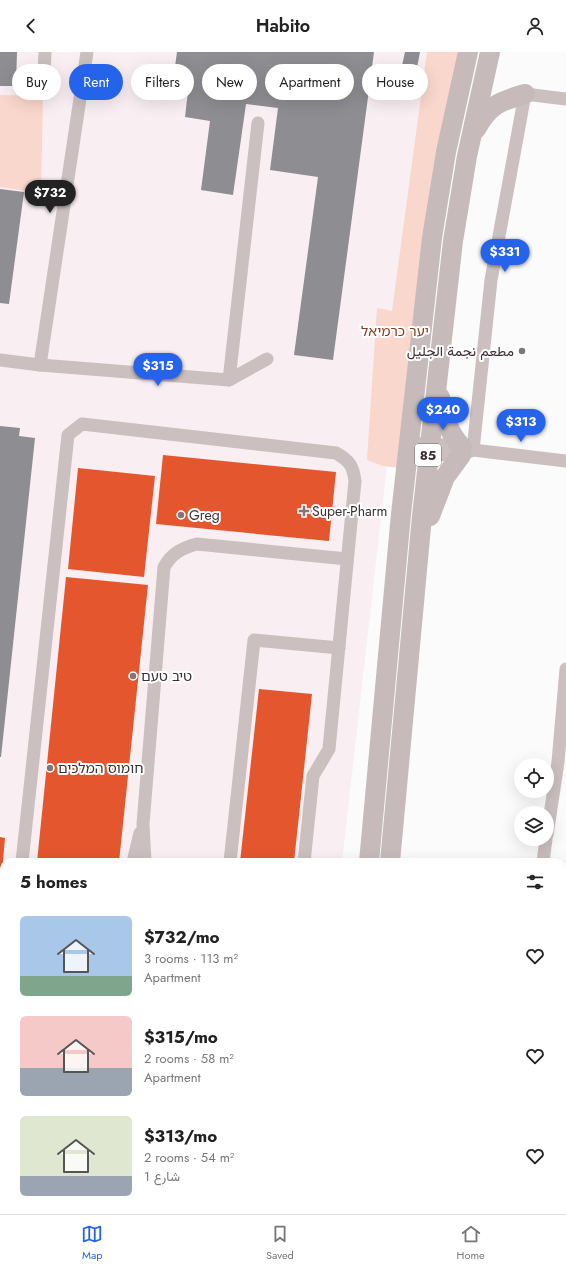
<!DOCTYPE html>
<html lang="en">
<head>
<meta charset="utf-8">
<style>
	:root { --surface:#fff; --page:#f2f2f2; --text:#222; --muted:#767676; --line:#e0e0e0; --accent:#2563eb }
	body { margin:0; font-family:Jost,Vazirmatn,"Noto Sans Hebrew",sans-serif; background:var(--page); color:var(--text); height:100vh; display:flex; flex-direction:column; font-size:15px; white-space:nowrap }
	* { box-sizing:border-box; margin:0 }
	p { font-size:13px; color:var(--muted) }
	.icon { flex:none; width:22px; height:22px; fill:none; stroke:currentColor; stroke-width:2; stroke-linecap:round; stroke-linejoin:round }
	.map { position:relative; flex:1; overflow:hidden }
	.side { position:absolute; left:0px; top:806px; width:566px; height:356px; display:flex; flex-direction:column; background:var(--surface); border-radius:12px 12px 0 0; box-shadow:0 4px 16px #0002 }
	.side>* { flex:none }
	.hud { position:absolute; left:12px; top:12px; width:542px; height:36px; display:flex; gap:8px }
	.fabs { position:absolute; left:514px; top:706px; display:grid; gap:8px }
	.fabs a { display:grid; place-items:center; width:40px; height:40px; border-radius:50%; background:var(--surface); box-shadow:0 4px 16px #0002; font-size:20px }
	.price { position:absolute; translate:-50% -34px; padding:0 9px; border-radius:14px; background:var(--accent); color:#fff; font-size:13px; line-height:26px; filter:drop-shadow(0 1px 2px #0008) }
	.price::after { content:''; position:absolute; left:50%; top:24px; width:12px; height:9px; margin-left:-6px; background:inherit; clip-path:polygon(0 0,100% 0,50% 100%) }
	.price.current { background:#222; color:#fff }
	ul { padding:0; list-style:none }
	li { display:flex; align-items:center; gap:12px; height:100px; padding:0 20px }
	li span { display:grid; place-items:center; flex:none; width:112px; height:80px; border-radius:6px; color:#555 }
	li>.icon { margin-inline-start:auto }
	span .icon { width:48px; height:48px; fill:#fffc; stroke-width:1 }
	li b { font-size:17px }
	h2 { display:flex; justify-content:space-between; align-items:center; height:48px; padding:0 20px; font-size:17px }
	.pill { padding:0 14px; border-radius:18px; background:var(--surface); box-shadow:0 4px 16px #0002; font-size:14px; line-height:36px }
	.pill.current { background:var(--accent); color:#fff }
	header { display:flex; justify-content:space-between; align-items:center; height:52px; padding:0 20px; background:var(--surface); font-size:18px; font-weight:600 }
	.dock { display:flex; justify-content:space-around; align-items:center; height:56px; border-top:1px solid var(--line); background:var(--surface); font-size:11px; color:var(--muted) }
	.dock a { display:grid; justify-items:center; gap:2px }
	.dock .current { color:var(--accent) }
	.map>svg:first-child { display:block }
	.built { fill:#f9eef1 }
	.green { fill:#f9d7cc }
	.shops { fill:#e4572e }
	.industry { fill:#8d8d92 }
	.lines { fill:none; stroke-linecap:round; stroke-linejoin:round }
	.minor { stroke:#cbbfbf; stroke-width:13 }
	.major { stroke:#c4b5b5; stroke-width:17 }
	.highway { stroke:#c7baba; stroke-width:20 }
	.poi-dot { fill:#807679; stroke:#fff; stroke-width:1.5 }
	.labels { text-anchor:middle; stroke-width:4; stroke-linejoin:round; paint-order:stroke }
	.shield { fill:#fff; stroke:#786d70; stroke-width:1 }
	.shield-label { font-size:13px; font-weight:bold; fill:#3e2e33 }
	.park-label { font-size:14px; fill:#88381b; stroke:#fff }
	.poi-label { font-size:14px; fill:#3e2e33; stroke:#fff; text-anchor:start }
</style>
</head>
<body>
<header><svg class="icon" aria-label="back" viewBox="0 0 24 24"><path d="M15 5l-7 7 7 7"/></svg>Habito<svg class="icon" aria-label="person" viewBox="0 0 24 24"><circle cx="12" cy="8" r="4"/><path d="M4 21q1-7 8-7t8 7"/></svg></header>
<div class="map">
<svg width="566" height="1162" viewBox="0 0 566 1162">
	<rect width="100%" height="100%" fill="#fbfbfb"/>
	<!-- built -->
	<path class="built" d="M0,0H438L428,52L342,810H4V1158H330L331,1162H0Z"/>
	<!-- green -->
	<g class="green">
		<path d="M427,0H463L400,416L383,414L367,408L377,256L392,259Z"/>
		<path d="M0,43L43,44L41,141L0,135Z"/>
	</g>
	<!-- shops -->
	<g class="shops">
		<path d="M163,403L336,420L329,489L156,472Z"/>
		<path d="M78,416L155,424L144,525L68,517Z"/>
		<path d="M66,525L148,533L119,810H37Z"/>
		<path d="M259,637L312,642L294,810H240Z"/>
		<path d="M0,785L5,786L2,820H0Z"/>
	</g>
	<!-- industry -->
	<g class="industry">
		<path d="M0,0H17L16,34H0Z"/>
		<path d="M177,0H374L333,308L294,303L318,125L270,118L278,56L246,52L233,143L201,138L210,69L185,65L188,39L172,36Z"/>
		<path d="M405,0H420L416,21L401,18Z"/>
		<path d="M0,137L24,140L9,252L0,251Z"/>
		<path d="M0,374L20,376L19,384L35,386L1,705H0Z"/>
	</g>
	<g class="lines">
		<!-- minor -->
		<g class="minor">
			<path d="M44,22L45,0"/>
			<path d="M0,308L40,313L87,0"/>
			<path d="M40,313L229,328L267,307"/>
			<path d="M229,328L258,71"/>
			<path d="M423,391L463,395"/>
			<path d="M409,392C431,401 449,409 473,398L566,409"/>
			<path d="M473,398L491,228L525,42L566,47"/>
			<path d="M547,783L558,710L566,617"/>
			<path d="M22,810L68,383L82,372L336,401C350,409 353,414 355,429L329,697L313,724L304,810"/>
			<path d="M133,810L140,781"/>
			<path d="M145,810L143,772L164,515C172,501 182,496 197,492L347,507"/>
			<path d="M230,810L254,588L339,596"/>
			<path d="M543,810L546,787"/>
			<path d="M0,839H4"/>
			<path d="M0,976H4"/>
			<path d="M0,1092L2,1162"/>
			<path d="M247,1158L261,1162"/>
			<path d="M27,1162L28,1158"/>
			<path d="M37,1162L38,1158"/>
			<path d="M54,1162L55,1158"/>
			<path d="M105,1162V1158"/>
			<path d="M160,1162L161,1158"/>
			<path d="M171,1162L174,1158"/>
		</g>
		<!-- major -->
		<g class="major">
			<path d="M0,1013H4"/>
			<path d="M0,1038L4,1039"/>
		</g>
		<!-- highway -->
		<g class="highway">
			<path d="M476,77C489,53 500,49 525,42"/>
			<path d="M440,345C444,365 448,380 462,395"/>
			<path d="M430,464L445,425L461,403"/>
			<path d="M369,810L401,462L432,186L446,100L468,0"/>
			<path d="M390,810L422,464L453,189L467,104L490,0"/>
			<path d="M360,1158V1162"/>
			<path d="M381,1158V1162"/>
		</g>
	</g>
	<!-- markers -->
	<g class="poi-dot">
		<circle cx="522" cy="299" r="4"/>
		<path d="M302 453h4v4h4v4h-4v4h-4v-4h-4v-4h4z"/>
		<circle cx="181" cy="463" r="4"/>
		<circle cx="133" cy="624" r="4"/>
		<circle cx="50" cy="716" r="4"/>
	</g>
	<g class="labels">
		<!-- shield labels -->
		<rect class="shield" x="415" y="392" width="26" height="22" rx="3"/>
		<g class="shield-label">
			<text x="428" y="408">85</text>
		</g>
		<!-- park labels -->
		<g class="park-label">
			<text x="395" y="284">יער כרמיאל</text>
		</g>
		<!-- poi labels -->
		<g class="poi-label">
			<text x="514" y="304" text-anchor="end">مطعم نجمة الجليل</text>
			<text x="312" y="464">Super-Pharm</text>
			<text x="189" y="468">Greg</text>
			<text x="141" y="629">טיב טעם</text>
			<text x="58" y="721">חומוס המלכים</text>
		</g>
	</g>
</svg>
<div class="fabs">
<a><svg class="icon" aria-label="locate" viewBox="0 0 24 24"><circle cx="12" cy="12" r="6"/><path d="M12 2v4M12 18v4M2 12h4M18 12h4"/></svg></a>
<a><svg class="icon" aria-label="layers" viewBox="0 0 24 24"><path d="M12 4l9 5-9 5-9-5zM3 14l9 5 9-5"/></svg></a>
</div>
<b class="price current" style="left:50px;top:162px">$732</b>
<b class="price" style="left:505px;top:221px">$331</b>
<b class="price" style="left:158px;top:335px">$315</b>
<b class="price" style="left:443px;top:379px">$240</b>
<b class="price" style="left:521px;top:391px">$313</b>
<div class="hud">
<a class="pill">Buy</a>
<a class="pill current">Rent</a>
<a class="pill">Filters</a>
<a class="pill">New</a>
<a class="pill">Apartment</a>
<a class="pill">House</a>
</div>
<section class="side">
<h2>5 homes<svg class="icon" aria-label="filters" viewBox="0 0 24 24"><path d="M4 7h16M4 17h16"/><circle cx="9" cy="7" r="2"/><circle cx="15" cy="17" r="2"/></svg></h2>
<ul>
<li><span style="background:linear-gradient(#a9c7e8 75%,#7fa58c 0)"><svg class="icon" aria-label="home" viewBox="0 0 24 24"><path d="M3 11l9-7 9 7M6 9v11h12V9"/></svg></span><div><b>$732/mo</b><p>3 rooms · 113 m²</p><p>Apartment</p></div><svg class="icon" aria-label="heart" viewBox="0 0 24 24"><path d="M12 20l-8-8c-3-5 5-10 8-4 3-6 11-1 8 4z"/></svg></li>
<li><span style="background:linear-gradient(#f6c9c9 65%,#9aa5b1 0)"><svg class="icon" aria-label="home" viewBox="0 0 24 24"><path d="M3 11l9-7 9 7M6 9v11h12V9"/></svg></span><div><b>$315/mo</b><p>2 rooms · 58 m²</p><p>Apartment</p></div><svg class="icon" aria-label="heart" viewBox="0 0 24 24"><path d="M12 20l-8-8c-3-5 5-10 8-4 3-6 11-1 8 4z"/></svg></li>
<li><span style="background:linear-gradient(#dfe7d0 75%,#9aa5b1 0)"><svg class="icon" aria-label="home" viewBox="0 0 24 24"><path d="M3 11l9-7 9 7M6 9v11h12V9"/></svg></span><div><b>$313/mo</b><p>2 rooms · 54 m²</p><p>شارع 1</p></div><svg class="icon" aria-label="heart" viewBox="0 0 24 24"><path d="M12 20l-8-8c-3-5 5-10 8-4 3-6 11-1 8 4z"/></svg></li>
</ul>
</section>
</div>
<nav class="dock">
<a class="current"><svg class="icon" aria-label="map" viewBox="0 0 24 24"><path d="M3 6l6-2 6 2 6-2v14l-6 2-6-2-6 2zM9 4v14M15 6v14"/></svg>Map</a>
<a><svg class="icon" aria-label="saved" viewBox="0 0 24 24"><path d="M7 4h10v16l-5-4-5 4z"/></svg>Saved</a>
<a><svg class="icon" aria-label="home" viewBox="0 0 24 24"><path d="M3 11l9-7 9 7M6 9v11h12V9"/></svg>Home</a>
</nav>
</body>
</html>
